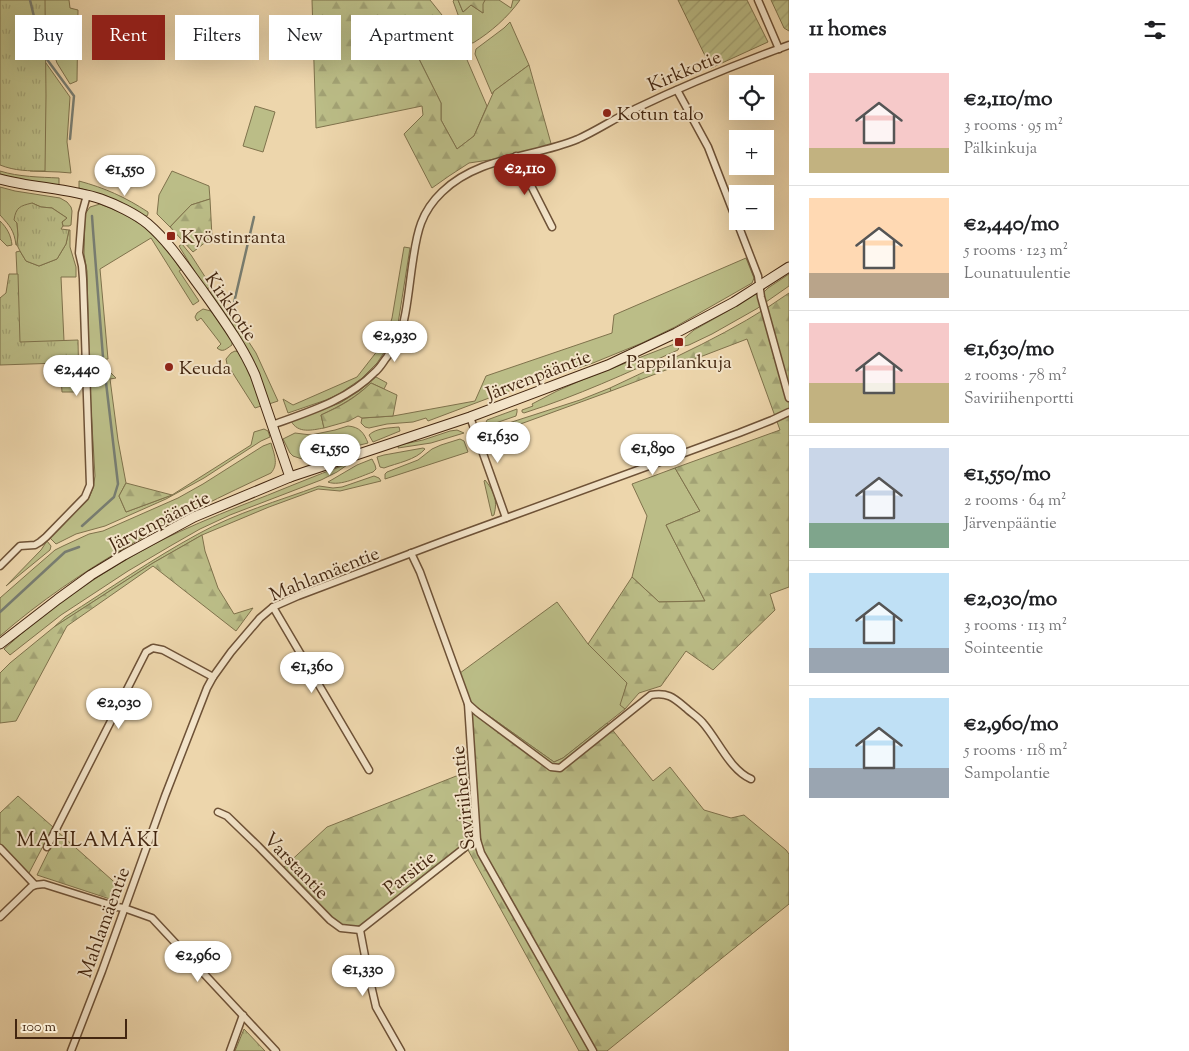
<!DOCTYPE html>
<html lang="en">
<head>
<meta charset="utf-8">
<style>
	:root { --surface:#fff; --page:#f6f6f6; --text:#202124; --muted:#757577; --line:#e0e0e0; --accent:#8f2418 }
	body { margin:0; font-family:"Sorts Mill Goudy",serif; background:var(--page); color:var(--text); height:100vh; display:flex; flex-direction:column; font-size:19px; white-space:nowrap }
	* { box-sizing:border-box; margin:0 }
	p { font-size:16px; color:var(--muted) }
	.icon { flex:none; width:28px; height:28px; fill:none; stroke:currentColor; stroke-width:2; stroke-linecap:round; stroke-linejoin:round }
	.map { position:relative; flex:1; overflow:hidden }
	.sheet { display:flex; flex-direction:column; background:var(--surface); width:400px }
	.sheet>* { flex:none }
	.hud { position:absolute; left:15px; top:15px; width:475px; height:45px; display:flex; gap:10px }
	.fabs { position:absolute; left:729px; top:75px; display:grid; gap:10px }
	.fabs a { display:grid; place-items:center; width:45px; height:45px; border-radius:0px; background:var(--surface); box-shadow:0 5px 20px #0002; font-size:25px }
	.scale { position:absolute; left:15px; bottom:12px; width:112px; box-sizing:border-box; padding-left:5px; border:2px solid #432610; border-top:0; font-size:14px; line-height:18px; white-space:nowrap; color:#432610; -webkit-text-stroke:4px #f3e4c9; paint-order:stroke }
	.price { position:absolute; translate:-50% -42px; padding:0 11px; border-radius:18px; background:#fff; color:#222; font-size:16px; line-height:32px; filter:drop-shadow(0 1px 2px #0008) }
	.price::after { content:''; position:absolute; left:50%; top:30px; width:15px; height:11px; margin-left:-8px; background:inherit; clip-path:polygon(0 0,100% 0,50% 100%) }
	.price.selected { background:var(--accent); color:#fff }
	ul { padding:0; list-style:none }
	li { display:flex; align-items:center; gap:15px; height:125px; padding:0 20px }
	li+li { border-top:1px solid var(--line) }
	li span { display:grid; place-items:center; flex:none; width:140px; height:100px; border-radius:0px; color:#555 }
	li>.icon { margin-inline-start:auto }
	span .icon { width:60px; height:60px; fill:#fffc; stroke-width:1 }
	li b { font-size:21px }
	h2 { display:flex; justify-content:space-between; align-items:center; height:60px; padding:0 20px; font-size:21px }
	.pill { padding:0 18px; border-radius:0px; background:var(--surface); box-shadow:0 5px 20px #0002; font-size:18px; line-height:45px }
	.pill.selected { background:var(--accent); color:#fff }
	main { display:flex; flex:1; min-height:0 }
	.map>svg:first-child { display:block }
	.grass { fill:#bbbd87; stroke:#7f724c }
	.forest { fill:url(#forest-firs); stroke:#7f724c }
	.park { fill:url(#park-tufts); stroke:#7f724c }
	.garden { fill:url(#garden-furrows); stroke:#7f724c }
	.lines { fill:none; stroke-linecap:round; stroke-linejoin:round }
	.stream { stroke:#787d71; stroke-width:2.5 }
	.street-casing { stroke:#6e5237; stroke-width:9 }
	.secondary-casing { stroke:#432610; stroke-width:11 }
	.street { stroke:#f3e4c9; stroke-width:6 }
	.secondary { stroke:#f3e4c9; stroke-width:9 }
	.poi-dot { fill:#8f2418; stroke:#f3e4c9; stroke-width:2 }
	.labels { text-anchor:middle; stroke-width:4; stroke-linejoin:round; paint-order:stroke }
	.street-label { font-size:19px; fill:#432610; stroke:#f3e4c9 }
	.poi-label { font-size:19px; fill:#432610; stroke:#f3e4c9; text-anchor:start }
	.neighbourhood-label { font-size:20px; letter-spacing:1px; fill:#432610; stroke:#f3e4c9 }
</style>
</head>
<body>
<main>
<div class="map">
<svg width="789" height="1051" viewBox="0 0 789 1051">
	<defs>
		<pattern id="forest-firs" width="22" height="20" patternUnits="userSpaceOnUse" patternTransform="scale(1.25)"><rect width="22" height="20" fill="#bbbd87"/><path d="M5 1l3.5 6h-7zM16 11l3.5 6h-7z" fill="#a2a274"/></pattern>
		<pattern id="park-tufts" width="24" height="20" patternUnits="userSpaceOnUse" patternTransform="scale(1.25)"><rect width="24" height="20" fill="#bbbd87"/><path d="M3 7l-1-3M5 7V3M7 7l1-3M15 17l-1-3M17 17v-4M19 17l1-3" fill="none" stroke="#a2a274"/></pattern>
		<pattern id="garden-furrows" width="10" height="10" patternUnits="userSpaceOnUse" patternTransform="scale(1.25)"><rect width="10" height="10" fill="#bbbd87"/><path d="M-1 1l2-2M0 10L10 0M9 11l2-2" fill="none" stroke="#a2a274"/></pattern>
	</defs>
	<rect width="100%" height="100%" fill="#edd6ac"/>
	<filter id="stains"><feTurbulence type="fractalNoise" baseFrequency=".004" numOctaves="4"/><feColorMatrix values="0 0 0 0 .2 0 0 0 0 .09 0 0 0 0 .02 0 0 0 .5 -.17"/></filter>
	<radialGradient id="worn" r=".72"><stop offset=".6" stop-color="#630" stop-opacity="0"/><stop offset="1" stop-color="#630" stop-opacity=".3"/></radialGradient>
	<!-- grass -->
	<g class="grass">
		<path d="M41,0H69L70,8L78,10L77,81L70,84L57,63L52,48L42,28Z"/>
		<path d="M454,0H458L463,12L471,5L483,13L482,4L485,0H499L511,8L513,0H520C508,17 491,32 473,43L468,42L453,1Z"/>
		<path d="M442,15L453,40L458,39L487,106L474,136L457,149L441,120V103L419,59L417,29Z"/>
		<path d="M510,22L529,65L494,91L492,94L475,54L476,49L504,28Z"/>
		<path d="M0,39L41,56L70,97L67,142L71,173L59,172L30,171Z"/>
		<path d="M255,106L275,112L263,152L243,146Z"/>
		<path d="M0,171C19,177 40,177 59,178V186L9,178L0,175Z"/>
		<path d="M172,171L209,186L210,199L191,205L170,227L157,214L159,195Z"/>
		<path d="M79,181C105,188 125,197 148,212V214L147,216H145C124,203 102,195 79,188Z"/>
		<path d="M0,187L15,191L60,198L67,202L71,207L72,211L71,225L69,226H63L62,222L67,218L52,208L41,207L32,203L17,223L18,235L17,245H16C14,230 10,226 0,215Z"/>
		<path d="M100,204C126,213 151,228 168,250C172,256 176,263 181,270L179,271L199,301L193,305L151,238L100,269L108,359L91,360L89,358L87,271L84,254L85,214L90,207Z"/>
		<path d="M0,221C7,228 11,235 12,245L7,246L0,239Z"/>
		<path d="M69,230H70V247L76,267V277H61L64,341H67L28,352L0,322L17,274L16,252L20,251L26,261L39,266L57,259L66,244Z"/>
		<path d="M182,244L191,255L211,286L206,290L179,246Z"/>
		<path d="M404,247L410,248L397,330L389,345L377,363L361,379L339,394L326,400L288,413L283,399L293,405L357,377L385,341L392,318Z"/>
		<path d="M746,258L754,278L752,283L675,327L642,343L593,363L497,395L428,421L426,418L413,422L387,424L369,428L365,427L361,423L362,418L393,416L475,401L486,376L612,333L614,315Z"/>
		<path d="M789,274V286L766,302H764L763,293L768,288Z"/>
		<path d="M215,290L256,353L278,401L269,404L260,378L249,353L209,293Z"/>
		<path d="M755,294L758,295L761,305L758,308L712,334L689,345L684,346L681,341L694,330L728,311Z"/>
		<path d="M203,309L211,311L232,340V345C226,349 223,353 217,348L221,344L201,318L197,321L195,317L197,313Z"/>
		<path d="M677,343L679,347L678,350C627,373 577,396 524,413L522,412V410L533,406L532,404L557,391L582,380Z"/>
		<path d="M235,351L239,352L253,380L261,406L255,408L227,364L226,359L231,353Z"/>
		<path d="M97,369L109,371L116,378L110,379L118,440L126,483L119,496L126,512L172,495L251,445L254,432L264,429L268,431L270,437L261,441L204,478L166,499L105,526L76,534L56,544L50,538L89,498L93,488L95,476L90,391L91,370Z"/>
		<path d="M376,377L387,383L384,389L371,383C355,398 340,406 321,415L324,428C312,430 298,434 291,421L340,403L359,391Z"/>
		<path d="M610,388L611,391L515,426L492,452H490L484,431L580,400Z"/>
		<path d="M517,409V412L516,416L484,427L487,420Z"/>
		<path d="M348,426C360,427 364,433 368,443L332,452L305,460L293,456L290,453L283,439L295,433L311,435L335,430Z"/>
		<path d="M399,427L400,431L373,442L369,435C376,428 389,428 399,427Z"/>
		<path d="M457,430L464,433L431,443L398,448L399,445L423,440L450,431Z"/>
		<path d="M460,439L464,441L468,452L385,479V474L387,472L418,460L432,449L441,445Z"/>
		<path d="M271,443C274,454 279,464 271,473C176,517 79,567 0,636V598L33,569L55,550L63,546L89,534L103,531L178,498L203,484L263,446Z"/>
		<path d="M423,448L425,449C416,460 397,463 384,468L380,467L377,457L384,455Z"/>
		<path d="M372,459L375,465L376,469L373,472C361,476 340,487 328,482L357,465Z"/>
		<path d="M350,463L337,472L321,480L230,515L200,529L172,545L128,571L61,615L10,655L4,649C50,607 104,570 160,541C186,528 213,517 240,506C277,492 313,476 350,463Z"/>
		<path d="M675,468L700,511L666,525L705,601L659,602L632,577L647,516L632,484Z"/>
		<path d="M374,476L379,478L381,481L340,491L318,489L269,507L202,535L153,563L54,627L65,617C109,589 152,559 198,534C236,513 278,501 319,486L333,488L342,487Z"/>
		<path d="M485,480C494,491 498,500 494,515L492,516L484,481Z"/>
		<path d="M47,541L51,546L50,550L6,586L41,550Z"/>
		<path d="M557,602L588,644L627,683L621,705L625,709L563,758L554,762L471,703L460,673Z"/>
	</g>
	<!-- forest -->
	<g class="forest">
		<path d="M312,0H430L442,15L417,29L419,59L441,103V120L457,149L474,136L494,91L529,65L552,147L516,156L469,163L449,176L432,188L404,134L423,115L422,106L316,128Z"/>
		<path d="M458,0H485L483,4V13L471,5L463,12Z"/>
		<path d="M210,199L212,237L193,252L170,227L191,205Z"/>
		<path d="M789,293V587L770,594L775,610L713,670L686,651L661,686L639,693L625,709L620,705L627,683L588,644L632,577L659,602L705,601L666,525L700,511L675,468L780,430L747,339L611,391L610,388C671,359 734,332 789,293Z"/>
		<path d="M371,383L397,395L393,416L362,418L358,416L349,421L324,428L321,415C341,406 354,399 371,383Z"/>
		<path d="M126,483L172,495L126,512L119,496Z"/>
		<path d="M202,535L205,551L218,588L234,614L253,608L236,631L153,566L67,626L16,721L0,723V673L10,663L54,627L153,563Z"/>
		<path d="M471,703L554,762L563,758L607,723L653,781L670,767L704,810L731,818L744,815L786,850L789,854V904L607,1051H579L468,850L366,929L338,924L283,868L327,827L474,769L470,710Z"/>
		<path d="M18,796L53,827L29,873L0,844V813Z"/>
		<path d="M58,832L121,888L116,901L37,875Z"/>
	</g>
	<!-- park -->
	<g class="park">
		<path d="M0,0H45L46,96L45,171C29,171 15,171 0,165Z"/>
		<path d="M32,203L41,207L52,208L67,218L62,222L63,226L61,229L69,230L66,244L57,259L39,266L26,261L20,251L17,245L18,235L17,223L14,220C16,207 20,206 32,203Z"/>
		<path d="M9,274H18L20,342L78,340L79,392H62L60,363L0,365V298L6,293Z"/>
		<path d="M244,1029L265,1051H235Z"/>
	</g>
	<!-- garden -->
	<g class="garden">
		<path d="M678,0H747L768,42L711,68Z"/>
		<path d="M771,0H789V31L784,28Z"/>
	</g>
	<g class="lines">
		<!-- stream -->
		<g class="stream">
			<path d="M30,0L43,54L74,96L70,139"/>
			<path d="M92,216L93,230L103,357"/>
			<path d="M233,307L254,217"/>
			<path d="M82,526L114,497L118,484L105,374"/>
			<path d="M0,612L65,552L79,547"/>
		</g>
		<defs>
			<g id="street">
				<path d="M758,0L779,49"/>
				<path d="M677,90L708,147L758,276L761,297L789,398"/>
				<path d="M516,156L552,227"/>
				<path d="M470,417L506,518"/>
				<path d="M272,425C308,412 348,400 375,372C380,368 383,362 387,357C390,352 395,347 398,341C407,318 409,285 413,260C417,232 421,212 442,192C479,156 533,158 578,139C598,130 615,118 635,109C685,85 737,64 789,45"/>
				<path d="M411,553L420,572L468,704L477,840L481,853L593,1051"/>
				<path d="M0,566L20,546L35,545L40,542L46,537L85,497L90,485L83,279L82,266L79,253L82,213L87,195"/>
				<path d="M273,607L369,770"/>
				<path d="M468,704L477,712L551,767L560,768L651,695C668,692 674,698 686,708C691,713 698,717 703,723C718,740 730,770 751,779"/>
				<path d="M218,812L227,816L258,846L330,920L341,928L360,930"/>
				<path d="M47,847L146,652L153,648L163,650L213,677"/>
				<path d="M0,848L35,885"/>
				<path d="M0,917L31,887L35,885L44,884L117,907L124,908L152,918L276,1051"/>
				<path d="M360,930L468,845L477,840"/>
				<path d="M360,930L368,972L376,1007L401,1051"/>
				<path d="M71,1051L102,971L165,796L207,688L213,677L231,652L260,618L273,607L298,596L446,540L739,433L772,420L789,412"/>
				<path d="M230,1051L243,1015"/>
			</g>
			<g id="secondary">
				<path d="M0,179C33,188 68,188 101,199C115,204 136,214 148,224C170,243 185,267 203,291C222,318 242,345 255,375L290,477"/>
				<path d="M0,644L58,599L91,575L124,555L194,517L290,477L470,417L608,365L676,333L734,302L789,267"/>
			</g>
		</defs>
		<!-- street casing -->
		<use href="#street" class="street-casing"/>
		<!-- secondary casing -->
		<use href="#secondary" class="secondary-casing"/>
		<!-- street -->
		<use href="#street" class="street"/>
		<!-- secondary -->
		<use href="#secondary" class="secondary"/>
	</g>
	<!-- markers -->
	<g class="poi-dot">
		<circle cx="607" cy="113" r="5"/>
		<rect x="166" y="231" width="10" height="10" rx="2.5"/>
		<rect x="674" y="337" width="10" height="10" rx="2.5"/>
		<circle cx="169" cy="367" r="5"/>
	</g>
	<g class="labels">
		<!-- street labels -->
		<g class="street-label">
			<text transform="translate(684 70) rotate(-23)" y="7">Kirkkotie</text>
			<text transform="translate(232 306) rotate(56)" y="7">Kirkkotie</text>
			<text transform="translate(538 374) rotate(-21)" y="7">Järvenpääntie</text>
			<text transform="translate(159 520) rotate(-27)" y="7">Järvenpääntie</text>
			<text transform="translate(324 573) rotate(-22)" y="7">Mahlamäentie</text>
			<text transform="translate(462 798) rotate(-96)" y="7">Saviriihentie</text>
			<text transform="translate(297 865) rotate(46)" y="7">Varstantie</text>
			<text transform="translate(409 872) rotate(-38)" y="7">Parsitie</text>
			<text transform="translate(103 922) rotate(-70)" y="7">Mahlamäentie</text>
		</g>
		<!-- poi labels -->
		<g class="poi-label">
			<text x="617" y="120">Kotun talo</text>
			<text x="181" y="243">Kyöstinranta</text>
			<text x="679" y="368" text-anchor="middle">Pappilankuja</text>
			<text x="179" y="374">Keuda</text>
		</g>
		<!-- neighbourhood labels -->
		<g class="neighbourhood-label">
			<text x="88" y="846">MAHLAMÄKI</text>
		</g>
	</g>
	<rect width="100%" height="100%" filter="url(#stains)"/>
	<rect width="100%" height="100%" fill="url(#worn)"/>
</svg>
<div class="fabs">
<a><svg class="icon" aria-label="locate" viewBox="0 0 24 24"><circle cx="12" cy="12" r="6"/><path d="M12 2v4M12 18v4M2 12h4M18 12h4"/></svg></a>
<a>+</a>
<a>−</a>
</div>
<div class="scale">100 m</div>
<b class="price selected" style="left:525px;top:196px">€2,110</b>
<b class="price" style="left:125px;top:197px">€1,550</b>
<b class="price" style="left:395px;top:363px">€2,930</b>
<b class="price" style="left:77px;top:397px">€2,440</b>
<b class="price" style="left:498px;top:464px">€1,630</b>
<b class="price" style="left:330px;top:476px">€1,550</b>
<b class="price" style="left:653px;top:476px">€1,890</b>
<b class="price" style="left:312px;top:694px">€1,360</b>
<b class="price" style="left:119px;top:730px">€2,030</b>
<b class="price" style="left:198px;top:983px">€2,960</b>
<b class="price" style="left:363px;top:997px">€1,330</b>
<div class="hud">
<a class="pill">Buy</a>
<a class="pill selected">Rent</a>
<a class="pill">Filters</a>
<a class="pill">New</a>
<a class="pill">Apartment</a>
</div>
</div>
<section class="sheet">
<h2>11 homes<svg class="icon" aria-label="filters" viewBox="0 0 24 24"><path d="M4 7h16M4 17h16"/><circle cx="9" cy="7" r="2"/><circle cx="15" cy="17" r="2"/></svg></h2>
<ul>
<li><span style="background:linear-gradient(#f6c9c9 75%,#c2b280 0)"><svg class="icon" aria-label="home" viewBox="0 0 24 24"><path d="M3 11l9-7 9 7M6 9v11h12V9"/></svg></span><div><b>€2,110/mo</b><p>3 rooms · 95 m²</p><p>Pälkinkuja</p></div></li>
<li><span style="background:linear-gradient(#ffd9b3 75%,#b9a48a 0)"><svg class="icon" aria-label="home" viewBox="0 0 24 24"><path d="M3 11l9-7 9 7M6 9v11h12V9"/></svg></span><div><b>€2,440/mo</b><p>5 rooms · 123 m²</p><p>Lounatuulentie</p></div></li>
<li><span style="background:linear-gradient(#f6c9c9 60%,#c2b280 0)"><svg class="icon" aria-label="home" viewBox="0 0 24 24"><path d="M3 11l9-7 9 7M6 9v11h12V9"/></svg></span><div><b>€1,630/mo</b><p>2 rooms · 78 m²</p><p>Saviriihenportti</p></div></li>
<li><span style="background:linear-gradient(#c9d6e8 75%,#7fa58c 0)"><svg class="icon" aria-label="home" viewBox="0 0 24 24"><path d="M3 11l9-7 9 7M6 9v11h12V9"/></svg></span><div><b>€1,550/mo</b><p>2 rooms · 64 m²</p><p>Järvenpääntie</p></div></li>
<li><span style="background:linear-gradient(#bfe0f5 75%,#9aa5b1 0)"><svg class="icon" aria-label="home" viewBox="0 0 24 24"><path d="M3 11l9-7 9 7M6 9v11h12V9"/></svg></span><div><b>€2,030/mo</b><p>3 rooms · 113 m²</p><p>Sointeentie</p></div></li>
<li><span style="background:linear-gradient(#bfe0f5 70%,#9aa5b1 0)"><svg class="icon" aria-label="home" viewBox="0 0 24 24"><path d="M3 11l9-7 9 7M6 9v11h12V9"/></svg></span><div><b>€2,960/mo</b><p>5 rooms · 118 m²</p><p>Sampolantie</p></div></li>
</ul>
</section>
</main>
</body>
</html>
